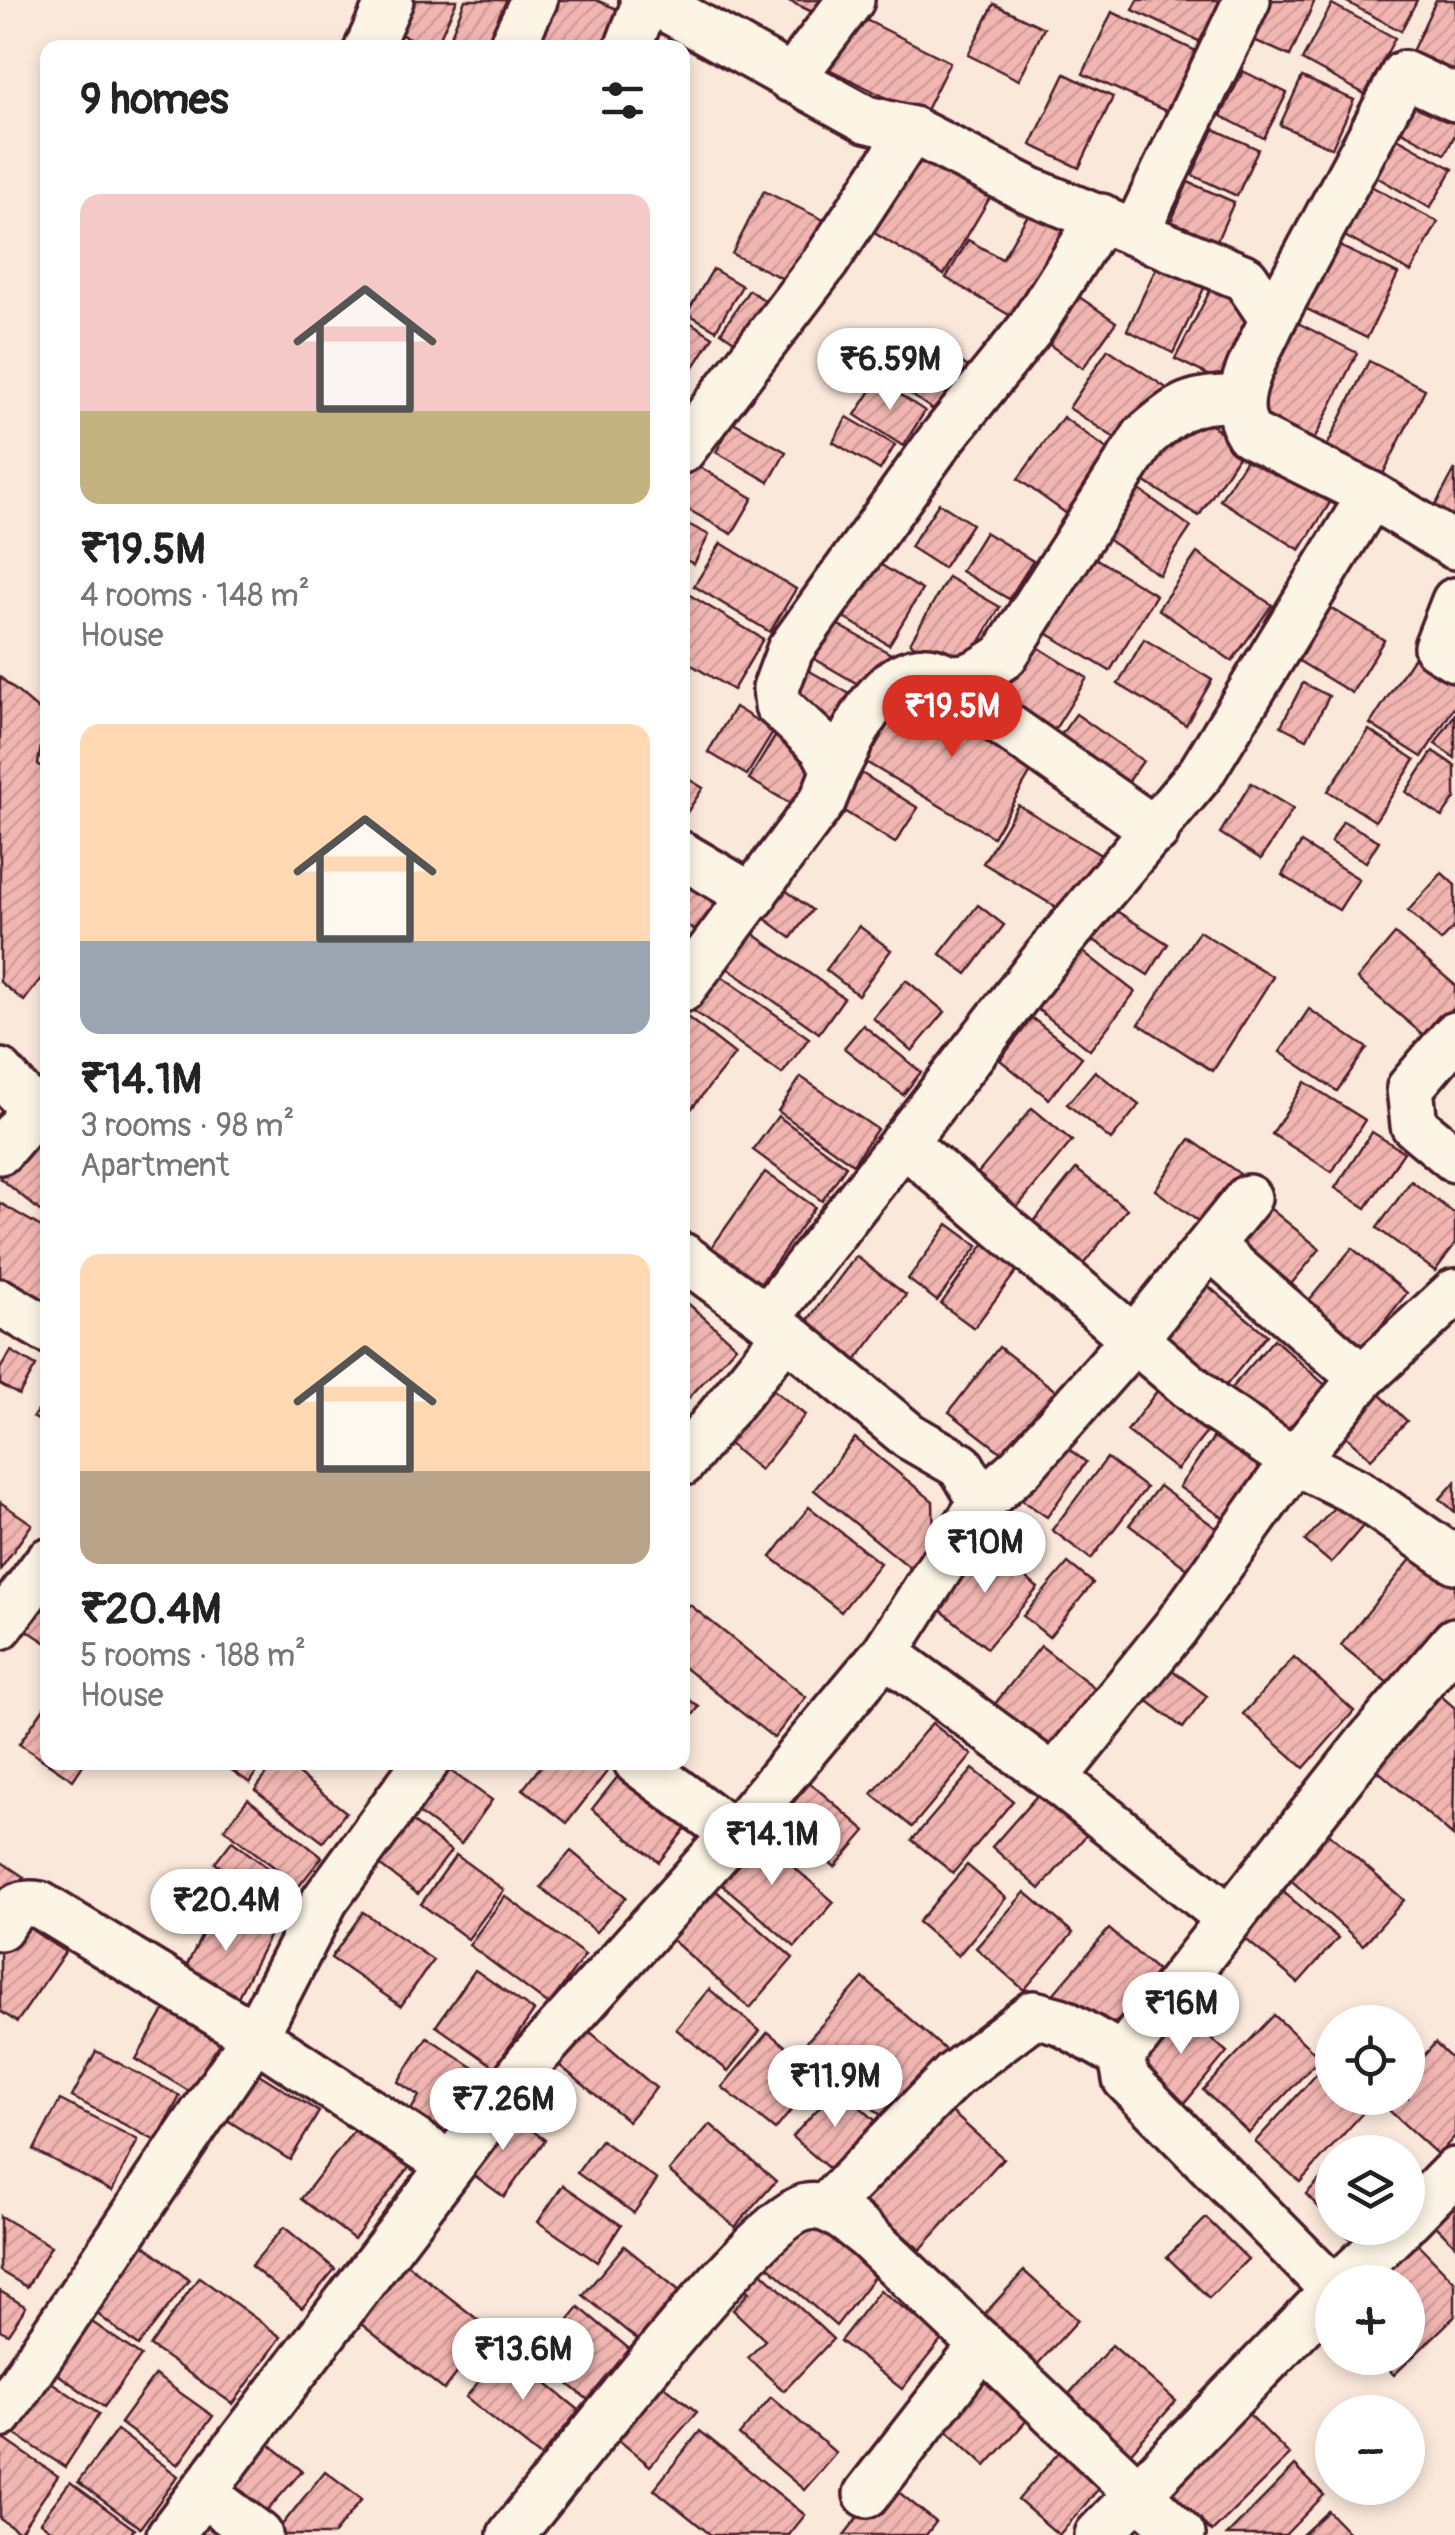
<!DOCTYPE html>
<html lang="en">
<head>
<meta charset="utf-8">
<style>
	:root { --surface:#fff; --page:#f2f2f2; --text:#222; --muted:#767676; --accent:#d93025 }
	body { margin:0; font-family:Pangolin,sans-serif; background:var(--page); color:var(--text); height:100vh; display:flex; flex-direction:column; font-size:38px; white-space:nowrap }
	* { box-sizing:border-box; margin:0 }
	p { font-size:32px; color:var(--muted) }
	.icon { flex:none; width:55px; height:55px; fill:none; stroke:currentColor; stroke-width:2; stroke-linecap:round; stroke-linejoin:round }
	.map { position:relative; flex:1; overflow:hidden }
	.panel { position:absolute; left:40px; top:40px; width:650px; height:1730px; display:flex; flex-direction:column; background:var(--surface); border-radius:20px; box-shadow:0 5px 15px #0003 }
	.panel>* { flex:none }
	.buttons { position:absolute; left:1315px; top:2005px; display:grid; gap:20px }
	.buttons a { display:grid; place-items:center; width:110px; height:110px; border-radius:50%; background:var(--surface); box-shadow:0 5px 15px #0003; font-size:50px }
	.price { position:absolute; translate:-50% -85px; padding:0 22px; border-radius:35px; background:#fff; color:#222; font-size:32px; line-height:65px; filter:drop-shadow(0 2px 5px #0008) }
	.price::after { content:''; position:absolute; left:50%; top:60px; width:30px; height:22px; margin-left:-15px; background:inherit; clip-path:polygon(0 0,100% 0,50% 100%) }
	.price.active { background:var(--accent); color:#fff }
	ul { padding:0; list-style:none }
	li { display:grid; align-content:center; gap:20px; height:530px; padding:0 40px }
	li span { display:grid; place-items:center; height:310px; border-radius:20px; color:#555 }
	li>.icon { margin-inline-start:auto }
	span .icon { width:180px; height:180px; fill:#fffc; stroke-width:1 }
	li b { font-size:42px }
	h2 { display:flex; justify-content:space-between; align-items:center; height:120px; padding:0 40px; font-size:42px }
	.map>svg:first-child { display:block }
	.building { fill:url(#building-hatch); stroke:#4a1f2b; stroke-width:2.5 }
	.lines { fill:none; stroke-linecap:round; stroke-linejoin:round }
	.minor-casing { stroke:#4a1f2b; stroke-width:52 }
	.minor { stroke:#fcf5e5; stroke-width:45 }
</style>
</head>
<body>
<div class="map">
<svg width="1455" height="2535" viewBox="0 0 1455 2535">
	<defs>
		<pattern id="building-hatch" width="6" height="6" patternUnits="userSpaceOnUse" patternTransform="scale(2.5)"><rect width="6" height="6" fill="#f2b6b2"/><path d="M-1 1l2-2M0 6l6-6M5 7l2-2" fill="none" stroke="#d19c99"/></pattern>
	</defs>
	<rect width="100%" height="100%" fill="#fae8db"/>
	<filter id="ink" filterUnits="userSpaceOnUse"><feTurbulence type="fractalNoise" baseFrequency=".01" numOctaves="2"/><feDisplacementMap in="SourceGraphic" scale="20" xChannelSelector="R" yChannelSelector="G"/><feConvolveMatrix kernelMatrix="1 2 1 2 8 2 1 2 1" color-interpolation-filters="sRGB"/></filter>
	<g filter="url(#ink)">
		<!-- building -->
		<g class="building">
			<path d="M411,0H457L435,48L396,33Z"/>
			<path d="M465,0H511L492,48H446Z"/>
			<path d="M540,0H596L631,15L616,48H519Z"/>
			<path d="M787,0H833L825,18Z"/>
			<path d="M1138,0H1226L1205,44L1133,10Z"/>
			<path d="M1261,0H1315L1290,56L1245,36Z"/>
			<path d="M1343,0H1417L1401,31Z"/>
			<path d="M1436,0H1455V80L1409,58Z"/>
			<path d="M994,4L1044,28L1019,80L968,55Z"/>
			<path d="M1332,4L1395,38L1365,94L1302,60Z"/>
			<path d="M1112,12L1205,55L1177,116L1083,74Z"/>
			<path d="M854,14L950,62L923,116L827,68Z"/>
			<path d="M1243,71L1287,93L1264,138L1221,116Z"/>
			<path d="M1065,74L1113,97L1079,168L1031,145Z"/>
			<path d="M1302,77L1354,100L1332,148L1280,125Z"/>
			<path d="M1419,93L1455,112V135L1445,154L1400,130Z"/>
			<path d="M1214,129L1258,149L1237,196L1192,175Z"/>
			<path d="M1392,135L1453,169L1430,208L1370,173Z"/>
			<path d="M915,149L991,196L944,275L866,228Z"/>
			<path d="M1354,177L1438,222L1411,272L1328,227Z"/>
			<path d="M1188,182L1234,202L1211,254L1166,234Z"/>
			<path d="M764,191L832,224L800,287L732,254Z"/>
			<path d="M1035,203L1083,230L1028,326L946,278L968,240L1002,259Z"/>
			<path d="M1327,240L1398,274L1367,338L1296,304Z"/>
			<path d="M1158,264L1205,286L1173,353L1127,330Z"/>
			<path d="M713,269L742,286L716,330L687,313Z"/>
			<path d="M1214,283L1249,305L1254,339L1231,386L1175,359Z"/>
			<path d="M1066,288L1116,322L1083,368L1034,334Z"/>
			<path d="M749,290L775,307L747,350L721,332Z"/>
			<path d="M682,317L713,337L685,381L682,380Z"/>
			<path d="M1298,323L1357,353L1312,444L1252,415Z"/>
			<path d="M915,330L971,369L939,414L883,375Z"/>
			<path d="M1108,349L1168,389L1130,448L1069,408Z"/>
			<path d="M1369,361L1425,389L1382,476L1326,448Z"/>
			<path d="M878,380L925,411L903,446L855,415Z"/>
			<path d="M1185,408L1244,447L1199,516L1139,478Z"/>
			<path d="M847,417L895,445L880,470L833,442Z"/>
			<path d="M1063,417L1118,457L1074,519L1018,479Z"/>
			<path d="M733,422L786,452L769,482L716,452Z"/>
			<path d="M1254,447L1333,498L1300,550L1220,500Z"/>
			<path d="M689,461L753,498L732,534L682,506V472Z"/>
			<path d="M1455,469V519L1434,508Z"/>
			<path d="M1134,486L1191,527L1159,575L1100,534Z"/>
			<path d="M939,503L972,524L943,568L910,547Z"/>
			<path d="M682,521L709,535L694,564L682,558Z"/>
			<path d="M985,532L1033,561L1009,599L961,571Z"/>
			<path d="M721,543L796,589L770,632L694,586Z"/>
			<path d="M1080,549L1156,595L1110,671L1033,625Z"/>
			<path d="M1197,553L1272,605L1232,661L1158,609Z"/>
			<path d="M870,558L922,590L889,645L837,613Z"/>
			<path d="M948,577L1000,607L962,673L910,643Z"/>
			<path d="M683,591L763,639L733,690L682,659Z"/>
			<path d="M1321,602L1384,640L1352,693L1289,655Z"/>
			<path d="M833,622L891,654L870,691L813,658Z"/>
			<path d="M1025,639L1087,678L1047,742L985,703Z"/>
			<path d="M1144,639L1212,680L1186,725L1118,684Z"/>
			<path d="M1417,652L1455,677V706L1422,757L1370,724Z"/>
			<path d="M808,670L862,701L840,739L785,708Z"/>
			<path d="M0,677L46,716L38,764L48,772V969L24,1001L0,982Z"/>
			<path d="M910,683L1039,758L993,837L864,761Z"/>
			<path d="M1303,683L1329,696L1307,739L1281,726Z"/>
			<path d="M735,707L774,731L747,775L708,752Z"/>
			<path d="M1076,714L1143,761L1122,791L1055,743Z"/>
			<path d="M1455,714V758L1435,744Z"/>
			<path d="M1369,730L1415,760L1375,821L1328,791Z"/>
			<path d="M776,735L830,767L803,811L749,779Z"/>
			<path d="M1433,751L1455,766V798L1442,817L1406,792Z"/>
			<path d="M858,771L918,808L895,843L836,806Z"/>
			<path d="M682,775L703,788L682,820Z"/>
			<path d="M1251,783L1293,809L1261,859L1220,833Z"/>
			<path d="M1018,805L1109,860L1074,918L983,863Z"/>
			<path d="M1343,821L1379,841L1366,862L1331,842Z"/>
			<path d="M1301,843L1359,879L1339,910L1282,875Z"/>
			<path d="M682,870L734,900L712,939L682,923Z"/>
			<path d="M1442,873L1455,885V926L1441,941L1408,911Z"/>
			<path d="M780,886L812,910L791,938L759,914Z"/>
			<path d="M1101,901L1168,944L1148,975L1081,932Z"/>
			<path d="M978,905L1004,925L967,974L940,954Z"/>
			<path d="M859,926L891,950L858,995L826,970Z"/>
			<path d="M748,930L844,998L819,1033L723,965Z"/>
			<path d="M1199,931L1273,977L1213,1071L1139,1024Z"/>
			<path d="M1395,934L1455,985V1007L1428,1039L1357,979Z"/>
			<path d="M1072,943L1135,992L1090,1050L1027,1001Z"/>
			<path d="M713,970L809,1038L782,1074L688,1007Z"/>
			<path d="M906,980L945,1012L912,1051L873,1018Z"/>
			<path d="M1309,1009L1367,1048L1337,1091L1280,1052Z"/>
			<path d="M682,1013L735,1054L688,1113L682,1109Z"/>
			<path d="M1032,1018L1082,1057L1049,1099L1000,1060Z"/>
			<path d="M863,1025L921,1072L903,1095L844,1048Z"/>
			<path d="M1095,1071L1139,1105L1111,1140L1067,1104Z"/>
			<path d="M801,1077L877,1129L853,1164L778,1111Z"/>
			<path d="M1305,1082L1365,1120L1332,1172L1272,1134Z"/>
			<path d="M1032,1108L1072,1141L1014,1211L974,1178Z"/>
			<path d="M48,1114V1210L44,1214L0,1178Z"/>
			<path d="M778,1116L846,1166L822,1201L753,1150Z"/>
			<path d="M1372,1132L1404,1152L1366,1208L1335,1188Z"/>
			<path d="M1190,1139L1246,1178L1209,1229L1155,1190Z"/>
			<path d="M1076,1169L1127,1209L1078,1271L1027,1230Z"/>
			<path d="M765,1172L815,1207L757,1289L707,1254Z"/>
			<path d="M1411,1181L1455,1214V1244L1435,1271L1377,1228Z"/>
			<path d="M0,1203L48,1231V1309L0,1281Z"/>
			<path d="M1267,1206L1320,1249L1282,1295L1229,1252Z"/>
			<path d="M948,1224L978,1246L937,1301L908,1279Z"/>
			<path d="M990,1236L1024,1261L974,1328L941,1304Z"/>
			<path d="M1352,1248L1407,1293L1361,1351L1305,1305Z"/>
			<path d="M856,1256L906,1295L852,1366L802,1328Z"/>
			<path d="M1196,1276L1267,1335L1224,1388L1152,1327Z"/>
			<path d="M682,1298L736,1346L686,1401L682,1397Z"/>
			<path d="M1274,1339L1333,1392L1286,1445L1227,1393Z"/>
			<path d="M999,1347L1061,1395L1011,1460L949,1412Z"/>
			<path d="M11,1351L36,1366L19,1395L0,1384V1369Z"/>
			<path d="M756,1376L805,1415L760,1470L712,1430Z"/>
			<path d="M1160,1387L1211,1427L1177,1470L1127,1431Z"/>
			<path d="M1374,1389L1407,1421L1371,1459L1337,1428Z"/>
			<path d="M48,1394V1426L33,1417Z"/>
			<path d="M1216,1434L1273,1473L1235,1526L1179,1487Z"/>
			<path d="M855,1438L933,1501L934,1542L913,1570L814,1490Z"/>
			<path d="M1062,1444L1086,1462L1047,1517L1022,1500Z"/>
			<path d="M1107,1458L1146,1488L1091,1559L1052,1530Z"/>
			<path d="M1455,1482V1512L1440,1499Z"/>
			<path d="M1159,1486L1227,1536L1197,1576L1129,1525Z"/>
			<path d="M1344,1496L1369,1519L1331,1563L1305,1541Z"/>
			<path d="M0,1502L32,1524L0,1570Z"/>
			<path d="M809,1507L880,1563L841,1612L771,1557Z"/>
			<path d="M984,1543L1038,1588L987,1648L932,1603Z"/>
			<path d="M1421,1547L1455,1574V1617L1395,1689L1341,1645Z"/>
			<path d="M1068,1563L1093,1583L1049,1637L1023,1616Z"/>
			<path d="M48,1575V1644L16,1623Z"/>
			<path d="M690,1605L806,1697L774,1738L682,1666V1614Z"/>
			<path d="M1041,1646L1095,1688L1040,1758L986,1715Z"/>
			<path d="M1294,1657L1354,1711L1304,1768L1243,1714Z"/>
			<path d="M1160,1661L1207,1696L1183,1728L1136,1692Z"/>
			<path d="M1433,1689L1455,1708L1453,1836L1369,1763Z"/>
			<path d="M682,1694L699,1707L682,1729Z"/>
			<path d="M48,1702V1762H85L73,1780L19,1744Z"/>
			<path d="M932,1723L972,1755L912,1827L872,1794Z"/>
			<path d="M220,1762H264L250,1783Z"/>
			<path d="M276,1762H283L346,1812L323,1842L255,1790Z"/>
			<path d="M544,1762H609L612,1765L567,1823L523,1789Z"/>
			<path d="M442,1765L492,1800L461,1844L411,1808Z"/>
			<path d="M973,1769L1013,1801L953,1873L912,1840Z"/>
			<path d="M619,1775L686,1828L659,1862L592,1809Z"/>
			<path d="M810,1783L866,1831L835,1867L779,1819Z"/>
			<path d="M1041,1791L1089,1832L1040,1889L992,1847Z"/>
			<path d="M248,1799L322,1857L299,1886L224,1829Z"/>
			<path d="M400,1812L451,1851L418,1894L367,1856Z"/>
			<path d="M750,1829L834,1902L795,1947L710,1874Z"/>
			<path d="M1324,1829L1404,1900L1363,1945L1284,1874Z"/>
			<path d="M232,1841L299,1891L283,1913L215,1863Z"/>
			<path d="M571,1851L626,1897L596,1932L541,1887Z"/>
			<path d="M456,1855L504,1890L468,1939L421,1904Z"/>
			<path d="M0,1861L24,1877L0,1911Z"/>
			<path d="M967,1865L1006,1898L958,1956L918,1922Z"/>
			<path d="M706,1882L793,1958L750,2008L663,1932Z"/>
			<path d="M1275,1885L1338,1938L1298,1983L1236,1931Z"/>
			<path d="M1025,1892L1073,1933L1024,1990L976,1948Z"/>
			<path d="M222,1895L276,1923L230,2012L177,1985Z"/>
			<path d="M505,1896L585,1955L549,2005L469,1945Z"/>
			<path d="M363,1912L433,1960L401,2006L331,1958Z"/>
			<path d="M20,1922L65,1952L17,2022L0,2011V1952Z"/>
			<path d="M1109,1929L1159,1972L1099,2042L1049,1999Z"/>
			<path d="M475,1970L534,2011L495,2067L436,2026Z"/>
			<path d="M863,1978L958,2061L898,2130L802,2047Z"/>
			<path d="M709,1989L760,2031L728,2071L676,2029Z"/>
			<path d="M1170,2003L1227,2052L1179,2110L1140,2069L1163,2041L1149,2030Z"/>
			<path d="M165,2009L221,2043L192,2093L136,2059Z"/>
			<path d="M1274,2015L1320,2058L1249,2133L1203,2090Z"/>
			<path d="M588,2030L656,2088L628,2121L559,2065Z"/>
			<path d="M768,2032L820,2075L775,2130L722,2087Z"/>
			<path d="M427,2037L485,2075L446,2134L411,2110L419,2096L398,2082Z"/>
			<path d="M1435,2043L1455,2062V2136L1438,2155L1381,2103L1386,2098H1408V2074Z"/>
			<path d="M96,2051L180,2096L156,2141L72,2097Z"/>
			<path d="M1325,2065L1332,2072V2098H1361L1370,2105L1300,2182L1255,2142Z"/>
			<path d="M251,2069L319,2112L290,2160L221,2116Z"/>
			<path d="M838,2087L877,2122L833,2172L792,2137Z"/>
			<path d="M935,2097L1003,2158L920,2250L851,2189Z"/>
			<path d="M60,2100L138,2140L112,2191L34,2150Z"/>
			<path d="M502,2108L545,2140L504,2197L460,2165Z"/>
			<path d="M710,2124L776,2181L735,2227L669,2171Z"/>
			<path d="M358,2125L411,2165L354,2239L301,2199Z"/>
			<path d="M601,2140L657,2180L634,2213L577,2173Z"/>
			<path d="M1332,2167V2221L1306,2194Z"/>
			<path d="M563,2185L621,2225L597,2262L538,2222Z"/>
			<path d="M1455,2194V2245L1430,2220Z"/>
			<path d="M0,2216L51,2246L27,2287L0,2271Z"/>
			<path d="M815,2217L881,2268L836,2326L756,2256Z"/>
			<path d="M1206,2218L1248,2259L1209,2298L1167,2257Z"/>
			<path d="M284,2227L335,2269L302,2308L251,2266Z"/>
			<path d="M1339,2228H1374L1357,2245Z"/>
			<path d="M137,2239L189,2280L138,2346L86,2305Z"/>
			<path d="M1414,2240L1455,2282V2316L1394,2375L1377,2358H1408V2282H1370Z"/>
			<path d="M624,2246L686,2296L645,2346L583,2295Z"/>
			<path d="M398,2257L491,2330L444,2390L351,2316Z"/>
			<path d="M750,2261L833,2339L784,2391L748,2358L765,2340L733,2310L749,2292L734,2279Z"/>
			<path d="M1024,2271L1078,2320L1033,2369L980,2319Z"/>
			<path d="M199,2277L281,2337L233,2404L150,2346Z"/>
			<path d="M880,2290L943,2338L902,2389L840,2341Z"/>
			<path d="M0,2291L26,2307L8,2334L0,2330Z"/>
			<path d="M579,2307L634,2353L593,2404L537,2358Z"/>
			<path d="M79,2313L141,2356L104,2407L42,2363Z"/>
			<path d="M1112,2345L1176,2401L1126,2458L1062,2402Z"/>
			<path d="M505,2350L579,2410L541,2457L466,2397Z"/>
			<path d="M36,2372L99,2414L65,2467L1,2425Z"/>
			<path d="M976,2373L1027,2420L986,2466L934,2418Z"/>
			<path d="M155,2375L213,2416L178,2465L120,2423Z"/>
			<path d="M661,2383L697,2412L650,2466L615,2437Z"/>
			<path d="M771,2397L836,2453L804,2490L739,2435Z"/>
			<path d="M1238,2403L1290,2455L1212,2532L1161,2481Z"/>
			<path d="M117,2430L178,2476L140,2528L78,2482Z"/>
			<path d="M700,2431L805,2515L789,2535H711L654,2489Z"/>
			<path d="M1,2437L58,2476L20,2532L0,2519Z"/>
			<path d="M266,2441L302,2471L266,2512L232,2482Z"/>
			<path d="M1060,2451L1101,2486L1059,2535L1018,2500Z"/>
			<path d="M1295,2466L1324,2495L1285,2535H1227Z"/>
			<path d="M325,2471L362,2499L333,2535H274Z"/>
			<path d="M70,2482L134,2529L130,2535H57L40,2522Z"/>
			<path d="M886,2482L936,2522L926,2535H844Z"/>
			<path d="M202,2507L243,2535H184Z"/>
			<path d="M1328,2511L1351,2535H1302Z"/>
		</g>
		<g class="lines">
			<defs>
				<g id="minor">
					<path d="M643,0L667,9L866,119L912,130L1029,190L1245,278L1273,319C1258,354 1226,399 1249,434L1371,495L1455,546"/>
					<path d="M368,48L390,0"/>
					<path d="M511,48L534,0"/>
					<path d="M628,48L646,1"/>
					<path d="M791,79L851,0"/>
					<path d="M1136,232L1247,0"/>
					<path d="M1273,319L1404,74L1455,98"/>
					<path d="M682,450L826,261L912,130"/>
					<path d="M1455,601L1437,647L1455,658"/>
					<path d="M928,671L1156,831"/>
					<path d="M835,770C854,736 878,671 926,670C932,669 941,675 948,677C970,681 986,668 1004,656L1145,436C1181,405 1191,398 1239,399"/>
					<path d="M682,855L753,897"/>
					<path d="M682,989L823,800L835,770L823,747L778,705L776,688L790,650L939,442L1030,329L1101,217"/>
					<path d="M1455,1035L1410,1088L1414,1125L1455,1159"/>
					<path d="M0,1072L28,1104L24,1123L0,1151"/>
					<path d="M903,1142L1215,1408L1294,1461L1362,1378L1455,1292"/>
					<path d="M1210,1246L1362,1378"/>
					<path d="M682,1256L767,1318"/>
					<path d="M0,1302L48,1330"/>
					<path d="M682,1463L786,1334"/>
					<path d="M982,1502L1021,1467L1134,1339L1248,1198"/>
					<path d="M0,1626L48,1561"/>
					<path d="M885,1653L1054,1778L1229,1918"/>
					<path d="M637,1762L734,1834"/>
					<path d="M1054,1778L1176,1627L1294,1461L1357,1492L1455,1560"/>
					<path d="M0,1927C12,1909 18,1901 40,1905L255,2036L449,2164"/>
					<path d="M826,2207L954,2075L1034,2014L1060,2021L1122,2056"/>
					<path d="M1408,2219L1455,2171"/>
					<path d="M1343,2282L1399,2228"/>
					<path d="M1332,2288L1126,2079L1122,2056L1369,1742L1455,1641"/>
					<path d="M0,2415L255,2036L325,1900L426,1762"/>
					<path d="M203,2493L259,2535"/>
					<path d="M867,2494L983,2345"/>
					<path d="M170,2535L528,2064L734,1834L885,1653L982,1502L961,1466L909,1436L767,1318L1046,958L1201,773L1371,495"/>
					<path d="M511,2535C556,2482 757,2216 807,2207C830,2203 850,2223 867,2236L1182,2535"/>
					<path d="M1098,2535L1332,2293"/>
				</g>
			</defs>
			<!-- minor casing -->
			<use href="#minor" class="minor-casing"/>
			<!-- minor -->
			<use href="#minor" class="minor"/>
		</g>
	</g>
</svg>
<div class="buttons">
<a><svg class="icon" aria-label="locate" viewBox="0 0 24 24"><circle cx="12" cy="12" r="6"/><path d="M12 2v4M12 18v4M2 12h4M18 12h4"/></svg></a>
<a><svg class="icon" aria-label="layers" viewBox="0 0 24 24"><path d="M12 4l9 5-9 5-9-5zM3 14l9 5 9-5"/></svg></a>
<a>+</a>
<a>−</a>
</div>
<b class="price" style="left:890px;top:413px">₹6.59M</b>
<b class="price active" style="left:952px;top:760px">₹19.5M</b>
<b class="price" style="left:985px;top:1596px">₹10M</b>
<b class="price" style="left:772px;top:1888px">₹14.1M</b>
<b class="price" style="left:226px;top:1954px">₹20.4M</b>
<b class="price" style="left:1181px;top:2057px">₹16M</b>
<b class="price" style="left:835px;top:2130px">₹11.9M</b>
<b class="price" style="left:503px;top:2153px">₹7.26M</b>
<b class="price" style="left:523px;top:2403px">₹13.6M</b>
<section class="panel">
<h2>9 homes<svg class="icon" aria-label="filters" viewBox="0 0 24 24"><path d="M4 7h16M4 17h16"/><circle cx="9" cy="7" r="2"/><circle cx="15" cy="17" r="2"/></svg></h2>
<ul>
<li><span style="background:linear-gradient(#f6c9c9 70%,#c2b280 0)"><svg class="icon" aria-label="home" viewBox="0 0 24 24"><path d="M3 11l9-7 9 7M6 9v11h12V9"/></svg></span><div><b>₹19.5M</b><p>4 rooms · 148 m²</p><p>House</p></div></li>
<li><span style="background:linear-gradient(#ffd9b3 70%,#9aa5b1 0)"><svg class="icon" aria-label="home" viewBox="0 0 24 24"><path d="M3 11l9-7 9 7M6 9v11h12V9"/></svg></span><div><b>₹14.1M</b><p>3 rooms · 98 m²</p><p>Apartment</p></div></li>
<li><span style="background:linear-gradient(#ffd9b3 70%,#b9a48a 0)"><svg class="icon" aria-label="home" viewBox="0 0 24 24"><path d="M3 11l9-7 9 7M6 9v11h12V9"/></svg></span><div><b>₹20.4M</b><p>5 rooms · 188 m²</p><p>House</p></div></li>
</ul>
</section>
</div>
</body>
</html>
